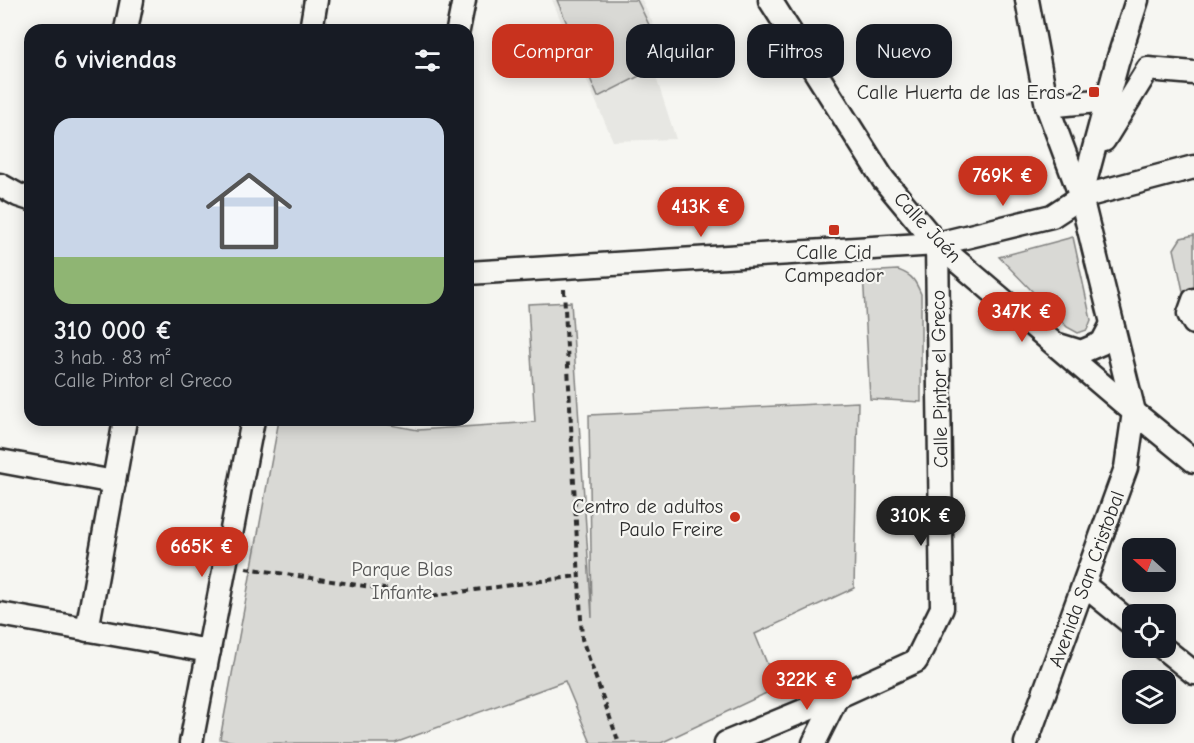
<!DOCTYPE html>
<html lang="es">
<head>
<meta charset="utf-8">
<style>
	:root { --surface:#171b24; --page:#20242c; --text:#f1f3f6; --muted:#9ea1a6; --accent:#c8321e }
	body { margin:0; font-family:"Comic Neue",sans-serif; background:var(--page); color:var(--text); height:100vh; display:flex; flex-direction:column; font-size:22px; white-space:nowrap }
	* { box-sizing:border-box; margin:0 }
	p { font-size:20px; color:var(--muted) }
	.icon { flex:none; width:33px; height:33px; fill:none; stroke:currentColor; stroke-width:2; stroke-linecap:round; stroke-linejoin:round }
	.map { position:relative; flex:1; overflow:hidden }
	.drawer { position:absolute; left:24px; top:24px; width:450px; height:402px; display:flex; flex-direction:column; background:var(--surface); border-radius:18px; box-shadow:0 3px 15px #0003 }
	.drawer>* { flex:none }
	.hud { position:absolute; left:492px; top:24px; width:570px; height:54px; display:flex; gap:12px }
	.needle { width:39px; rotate:291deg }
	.tools { position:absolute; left:1122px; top:538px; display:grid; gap:12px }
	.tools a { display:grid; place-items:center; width:54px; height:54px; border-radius:12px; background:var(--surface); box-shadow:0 3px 15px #0003; font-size:30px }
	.price { position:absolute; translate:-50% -51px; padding:0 14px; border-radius:21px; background:var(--accent); color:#fff; font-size:20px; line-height:39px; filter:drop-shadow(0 2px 3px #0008) }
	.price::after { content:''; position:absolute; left:50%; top:36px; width:18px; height:14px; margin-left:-9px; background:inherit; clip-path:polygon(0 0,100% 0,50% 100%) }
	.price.on { background:#222; color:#fff }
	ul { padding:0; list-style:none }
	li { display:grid; align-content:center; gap:12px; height:318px; padding:0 30px }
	li span { display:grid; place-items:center; height:186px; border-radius:18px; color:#555 }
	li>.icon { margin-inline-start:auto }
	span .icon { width:108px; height:108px; fill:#fffc; stroke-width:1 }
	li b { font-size:26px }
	h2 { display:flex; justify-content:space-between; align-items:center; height:72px; padding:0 30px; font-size:26px }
	.pill { padding:0 21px; border-radius:18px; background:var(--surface); box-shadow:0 3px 15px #0003; font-size:21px; line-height:54px }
	.pill.on { background:var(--accent); color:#fff }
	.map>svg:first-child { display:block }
	.built { fill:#e7e7e3 }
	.green { fill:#d9d9d5; stroke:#828280; stroke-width:1.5 }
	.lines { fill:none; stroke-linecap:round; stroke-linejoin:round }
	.minor-casing { stroke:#2b2b2b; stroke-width:27 }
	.path { stroke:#2b2b2b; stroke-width:4; stroke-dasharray:6 4.5; stroke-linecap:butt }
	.minor { stroke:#f6f6f2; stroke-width:22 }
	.poi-dot { fill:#c8321e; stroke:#f6f6f2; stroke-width:2 }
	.labels { text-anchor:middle; stroke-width:4.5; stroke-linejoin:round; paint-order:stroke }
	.poi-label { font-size:20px; fill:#2b2b2b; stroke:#f6f6f2; text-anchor:end }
	.street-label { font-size:20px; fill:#2b2b2b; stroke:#f6f6f2 }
	.park-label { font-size:20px; fill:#565656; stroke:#f6f6f2 }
</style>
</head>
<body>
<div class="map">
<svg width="1194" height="743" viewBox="0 0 1194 743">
	<rect width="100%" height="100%" fill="#f6f6f2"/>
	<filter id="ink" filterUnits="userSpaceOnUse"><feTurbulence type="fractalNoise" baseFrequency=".0167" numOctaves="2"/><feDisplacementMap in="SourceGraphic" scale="12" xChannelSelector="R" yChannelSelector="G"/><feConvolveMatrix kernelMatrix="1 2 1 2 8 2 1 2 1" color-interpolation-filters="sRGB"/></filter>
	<g filter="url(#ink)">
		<!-- built -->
		<path class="built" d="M552,0H642L672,64L655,74L676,139L613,141Z"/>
		<!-- green -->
		<g class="green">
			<path d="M557,0H637L667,62L598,97Z"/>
			<path d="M1194,235V302L1184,296L1174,249L1181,238Z"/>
			<path d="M1073,237L1091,320L1087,330L1078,333L1067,327L999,257Z"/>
			<path d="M898,270C912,275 915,280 921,294V402L870,399L863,272Z"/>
			<path d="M571,302L592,617L589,415L858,402L854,588L755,634L777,688L661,743H591L565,681L395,743H241L220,739L279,420H364L418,430L535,422L528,304Z"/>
		</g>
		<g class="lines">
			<defs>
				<g id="minor">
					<path d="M770,0L883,179L937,244L1134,412L1194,461"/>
					<path d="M126,30L132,0"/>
					<path d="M311,30L316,0"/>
					<path d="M458,30L464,0"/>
					<path d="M1047,106L1107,100"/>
					<path d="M1104,140L1148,69L1194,73"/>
					<path d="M0,185L18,195L30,199"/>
					<path d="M1081,197L1117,63L1137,0"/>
					<path d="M468,273L937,244L1052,216L1081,197L1194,167"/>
					<path d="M1194,300L1189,314L1194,323"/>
					<path d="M1055,344L1081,352L1102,343L1112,324"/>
					<path d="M0,461L114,482"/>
					<path d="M1084,585L1132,624"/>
					<path d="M0,614L209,651"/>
					<path d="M87,630L125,420"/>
					<path d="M1163,648L1194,673"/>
					<path d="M191,743L253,420"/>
					<path d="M726,743L837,697L916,661L942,608L937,244"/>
					<path d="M814,743L837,697"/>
					<path d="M1026,743L1126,468L1134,412L1081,197L1047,106L1027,0"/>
				</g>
			</defs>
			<!-- minor casing -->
			<use href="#minor" class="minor-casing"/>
			<!-- path -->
			<g class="path">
				<path d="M564,289L582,639L619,743"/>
				<path d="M246,568L430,596L578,576"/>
			</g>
			<!-- minor -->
			<use href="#minor" class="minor"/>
		</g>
	</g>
	<!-- markers -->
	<g class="poi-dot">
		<rect x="1088" y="86" width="12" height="12" rx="3"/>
		<rect x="828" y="224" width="12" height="12" rx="3"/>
		<circle cx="735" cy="517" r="6"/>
	</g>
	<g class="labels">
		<!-- poi labels -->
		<g class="poi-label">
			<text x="1082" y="99">Calle Huerta de las Eras 2</text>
			<text x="834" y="259" text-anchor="middle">Calle Cid<tspan x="834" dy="23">Campeador</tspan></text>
			<text x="723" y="513">Centro de adultos<tspan x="723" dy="23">Paulo Freire</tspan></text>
		</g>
		<!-- street labels -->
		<g class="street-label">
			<text transform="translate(928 227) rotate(47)" y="7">Calle Jaén</text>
			<text transform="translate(939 379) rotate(-91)" y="7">Calle Pintor el Greco</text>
			<text transform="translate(1086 579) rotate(-70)" y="7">Avenida San Cristobal</text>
		</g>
		<!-- park labels -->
		<g class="park-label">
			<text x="402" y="576">Parque Blas<tspan x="402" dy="23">Infante</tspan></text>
		</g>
	</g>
</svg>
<div class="tools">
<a><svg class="needle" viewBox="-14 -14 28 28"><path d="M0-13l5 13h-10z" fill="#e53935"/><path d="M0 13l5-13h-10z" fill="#9ea1a6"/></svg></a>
<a><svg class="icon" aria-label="locate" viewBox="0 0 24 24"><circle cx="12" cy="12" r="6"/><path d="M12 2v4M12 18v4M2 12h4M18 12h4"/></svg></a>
<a><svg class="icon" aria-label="layers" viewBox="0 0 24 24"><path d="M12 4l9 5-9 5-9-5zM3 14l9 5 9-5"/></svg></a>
</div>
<b class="price" style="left:1003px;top:207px">769K €</b>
<b class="price" style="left:701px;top:238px">413K €</b>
<b class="price" style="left:1022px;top:343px">347K €</b>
<b class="price on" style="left:921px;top:547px">310K €</b>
<b class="price" style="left:202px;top:578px">665K €</b>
<b class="price" style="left:807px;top:711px">322K €</b>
<div class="hud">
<a class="pill on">Comprar</a>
<a class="pill">Alquilar</a>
<a class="pill">Filtros</a>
<a class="pill">Nuevo</a>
</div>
<section class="drawer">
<h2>6 viviendas<svg class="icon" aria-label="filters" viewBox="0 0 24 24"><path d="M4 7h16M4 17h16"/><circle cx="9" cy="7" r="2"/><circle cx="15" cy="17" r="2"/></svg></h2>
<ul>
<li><span style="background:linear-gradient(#c9d6e8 75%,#8fb573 0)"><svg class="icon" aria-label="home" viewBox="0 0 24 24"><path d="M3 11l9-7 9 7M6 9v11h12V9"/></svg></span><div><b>310 000 €</b><p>3 hab. · 83 m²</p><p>Calle Pintor el Greco</p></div></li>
</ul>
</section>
</div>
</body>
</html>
